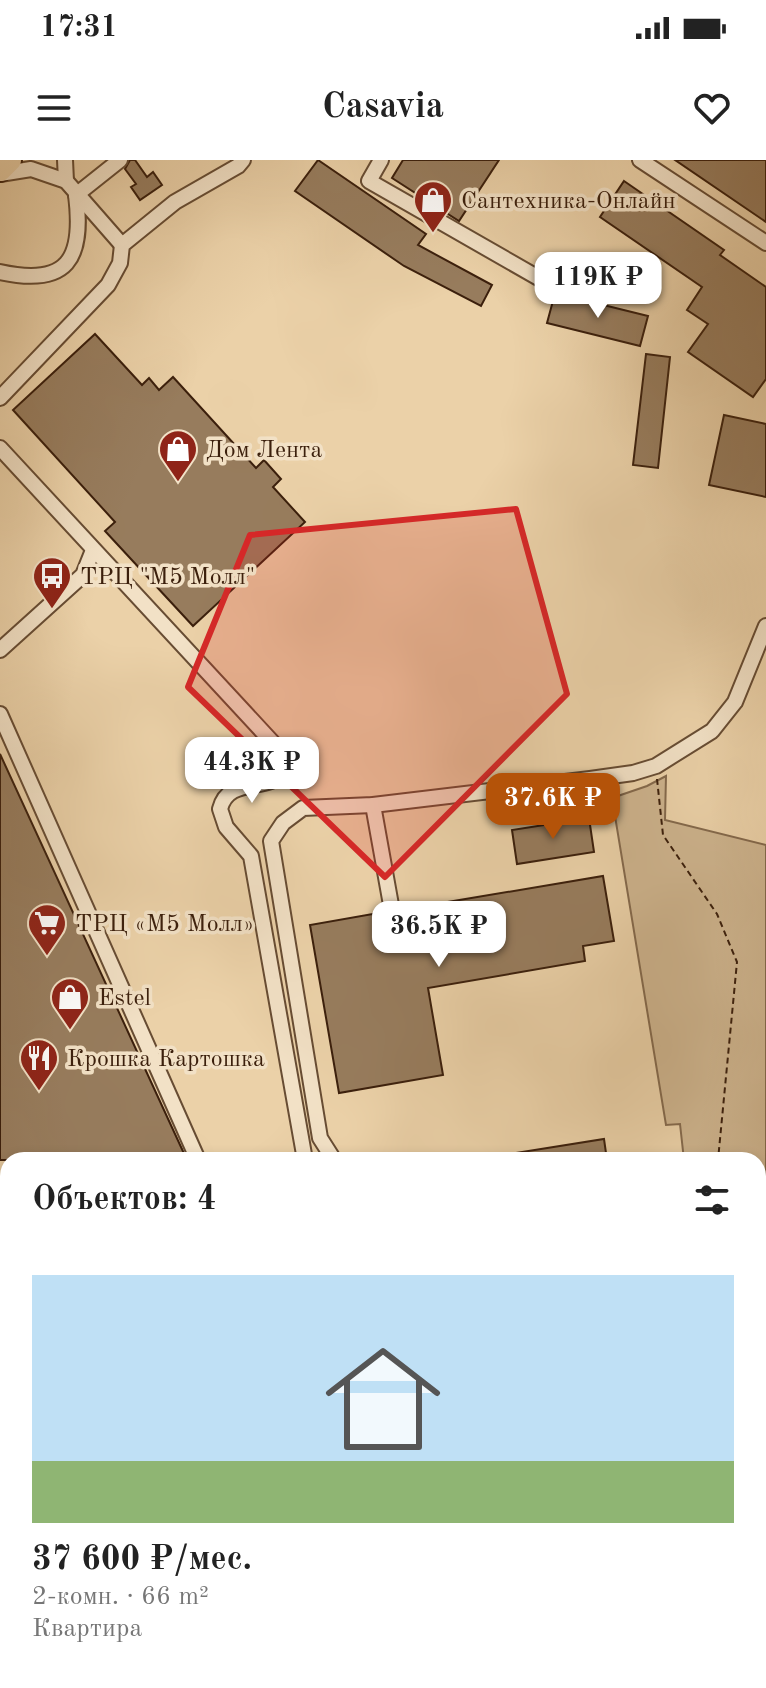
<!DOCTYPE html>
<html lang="ru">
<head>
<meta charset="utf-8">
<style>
	:root { --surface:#fff; --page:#f2f2f2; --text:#222; --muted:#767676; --line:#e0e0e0; --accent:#b45309 }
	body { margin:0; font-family:"Old Standard TT",serif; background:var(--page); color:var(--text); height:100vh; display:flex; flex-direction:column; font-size:30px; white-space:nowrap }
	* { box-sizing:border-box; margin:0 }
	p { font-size:26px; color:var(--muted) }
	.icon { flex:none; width:44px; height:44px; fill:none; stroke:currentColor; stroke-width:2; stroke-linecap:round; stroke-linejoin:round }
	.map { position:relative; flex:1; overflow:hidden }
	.side { position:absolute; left:0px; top:992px; width:766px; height:536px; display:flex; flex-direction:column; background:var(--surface); border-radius:24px 24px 0 0; box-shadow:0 4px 12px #0003 }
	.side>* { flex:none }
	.price { position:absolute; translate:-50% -68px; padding:0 18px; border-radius:16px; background:#fff; color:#222; font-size:26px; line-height:52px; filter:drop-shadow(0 2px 4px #0008) }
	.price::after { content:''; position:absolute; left:50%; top:48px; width:24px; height:18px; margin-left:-12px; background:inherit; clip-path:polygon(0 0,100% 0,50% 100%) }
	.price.selected { background:var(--accent); color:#fff }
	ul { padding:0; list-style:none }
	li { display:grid; align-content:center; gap:16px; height:424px; padding:0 32px }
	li+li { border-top:2px solid var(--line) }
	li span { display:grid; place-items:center; height:248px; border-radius:0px; color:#555 }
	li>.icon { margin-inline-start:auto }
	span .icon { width:144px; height:144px; fill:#fffc; stroke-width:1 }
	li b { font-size:34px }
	h2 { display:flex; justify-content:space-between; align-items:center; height:96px; padding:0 32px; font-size:34px }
	.status { display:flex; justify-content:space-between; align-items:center; height:56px; padding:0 40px; background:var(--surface); direction:ltr }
	.status svg { height:22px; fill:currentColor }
	header { display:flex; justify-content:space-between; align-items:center; height:104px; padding:0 32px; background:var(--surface); font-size:36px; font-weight:700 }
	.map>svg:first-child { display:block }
	.green { fill:#cdb38d; stroke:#84694c; stroke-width:2 }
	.water { fill:#af9473; stroke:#81654a; stroke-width:2 }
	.building { fill:#977c5d; stroke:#3b1f0c; stroke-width:2 }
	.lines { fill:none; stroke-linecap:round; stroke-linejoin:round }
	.minor-casing { stroke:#674c33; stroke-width:18 }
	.highway-casing { stroke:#3b1f0c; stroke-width:26 }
	.path { stroke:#3b1f0c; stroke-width:2; stroke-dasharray:6 4; stroke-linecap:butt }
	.minor { stroke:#f2e1c6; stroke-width:14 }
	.highway { stroke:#ebd1a8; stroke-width:22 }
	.marked { fill:#d62828; fill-opacity:0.2; stroke:#d62828; stroke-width:6; stroke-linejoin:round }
	.labels { text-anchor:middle; stroke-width:7; stroke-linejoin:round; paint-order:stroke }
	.poi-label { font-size:24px; fill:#3b1f0c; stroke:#f2e1c6; text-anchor:start }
</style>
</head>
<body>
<div class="status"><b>17:31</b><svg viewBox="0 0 49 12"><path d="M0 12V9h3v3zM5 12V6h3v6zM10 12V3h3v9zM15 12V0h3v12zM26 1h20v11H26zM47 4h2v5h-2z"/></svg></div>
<header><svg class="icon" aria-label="menu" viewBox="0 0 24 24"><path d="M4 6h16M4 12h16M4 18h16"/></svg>Casavia<svg class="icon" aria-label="heart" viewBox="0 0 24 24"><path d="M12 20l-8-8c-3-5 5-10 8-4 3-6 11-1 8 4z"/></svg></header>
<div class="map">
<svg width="766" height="1528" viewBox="0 0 766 1528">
	<rect width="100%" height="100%" fill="#ebd1a8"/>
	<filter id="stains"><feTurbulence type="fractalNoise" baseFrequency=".0025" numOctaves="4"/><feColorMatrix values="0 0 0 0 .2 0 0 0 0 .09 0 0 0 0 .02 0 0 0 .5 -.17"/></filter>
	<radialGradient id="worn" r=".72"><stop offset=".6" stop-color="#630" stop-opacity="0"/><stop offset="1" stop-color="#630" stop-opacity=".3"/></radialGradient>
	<!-- green -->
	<g class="green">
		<path d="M666,616L665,660L766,685V1205L758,1210V1000H684L680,964L666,965L612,638L647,626Z"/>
		<path d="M766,1476V1528H725L726,1520H758V1482Z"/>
		<path d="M212,1520H658L647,1528H203Z"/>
	</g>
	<!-- water -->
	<g class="water">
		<path d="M758,1400L766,1415V1476L758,1482Z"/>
		<path d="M658,1520H726L725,1528H647Z"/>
	</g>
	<!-- building -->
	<g class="building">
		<path d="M130,0H135L147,17L153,12L162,25L140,40L131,27L136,24L125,9Z"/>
		<path d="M318,0L426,74L418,85L492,125L481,146L404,106L295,31Z"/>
		<path d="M403,0H499L459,61L392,18Z"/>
		<path d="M675,0H766V62Z"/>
		<path d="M624,21L724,90L720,95L766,127V219L753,237L688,192L708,164L687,150L702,127L600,57Z"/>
		<path d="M563,135L648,156L640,186L547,163L554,137Z"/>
		<path d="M95,174L142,225L149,218L159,230L173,217L256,308L264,300L281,319L273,327L305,362L193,466L105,371L115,362L13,250Z"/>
		<path d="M646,194L670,197L658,308L633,305Z"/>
		<path d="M724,255L766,264V337L709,325Z"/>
		<path d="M0,594L181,987L187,1000H0Z"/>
		<path d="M589,658L594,692L517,704L512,670Z"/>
		<path d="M603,716L614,781L583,786L585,801L428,828L443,915L339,933L310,765L384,752L392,755L400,750Z"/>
		<path d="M604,979L607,1000H504V995Z"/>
	</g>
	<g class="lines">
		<defs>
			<g id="minor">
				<path d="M65,0L66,21"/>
				<path d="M381,0L369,21L556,128"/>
				<path d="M640,0L766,83"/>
				<path d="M0,14L31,9L66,21L122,85"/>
				<path d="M76,35L120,0"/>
				<path d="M0,112C68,127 84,99 76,35"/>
				<path d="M0,238L108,125L120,103L122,85L175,42L238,6L243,0"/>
				<path d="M0,288L274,584L284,602L285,613C264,632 228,617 220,649L226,667L251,696L305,1000"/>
				<path d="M0,490L83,415L93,390"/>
				<path d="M0,554L198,1000"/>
				<path d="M373,645L391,745"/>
				<path d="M334,1000L320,978L271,681L283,663L303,648L373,645L590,619L633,613L656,606L712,571L735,542L766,466"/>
				<path d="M0,1195L8,1212"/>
				<path d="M0,1279L8,1287"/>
				<path d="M0,1367L8,1363"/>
				<path d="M0,1444L8,1440"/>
				<path d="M0,1467L8,1484"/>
				<path d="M24,1520L28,1528"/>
				<path d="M86,1520L90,1528"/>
				<path d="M102,1528L119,1520"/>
				<path d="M181,1528L188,1520"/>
			</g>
			<path id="highway" d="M0,10L10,0"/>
		</defs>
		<!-- minor casing -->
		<use href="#minor" class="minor-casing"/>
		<!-- highway casing -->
		<use href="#highway" class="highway-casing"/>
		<!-- path -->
		<g class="path">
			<path d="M657,619L663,675L717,754L737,802L718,1000"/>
			<path d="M758,1357L766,1344"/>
			<path d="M409,1528L416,1520"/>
		</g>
		<!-- minor -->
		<use href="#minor" class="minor"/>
		<!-- highway -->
		<use href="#highway" class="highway"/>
	</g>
	<!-- marked area -->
	<path class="marked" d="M516,349L567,534L385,717L188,527L250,375Z"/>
	<!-- icons -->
	<defs>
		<symbol id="shop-pin" viewBox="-11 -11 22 30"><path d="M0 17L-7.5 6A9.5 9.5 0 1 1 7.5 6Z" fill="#8f2418" stroke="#f2e1c6"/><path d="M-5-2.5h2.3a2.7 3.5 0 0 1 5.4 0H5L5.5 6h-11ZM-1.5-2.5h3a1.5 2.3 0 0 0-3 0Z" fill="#fff"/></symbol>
		<symbol id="bus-pin" viewBox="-11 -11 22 30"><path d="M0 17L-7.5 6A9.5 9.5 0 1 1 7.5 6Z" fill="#8f2418" stroke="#f2e1c6"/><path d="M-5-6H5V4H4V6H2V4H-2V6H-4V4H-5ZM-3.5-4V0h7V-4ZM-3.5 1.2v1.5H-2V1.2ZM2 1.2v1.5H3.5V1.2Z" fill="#fff"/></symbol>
		<symbol id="supermarket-pin" viewBox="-11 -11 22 30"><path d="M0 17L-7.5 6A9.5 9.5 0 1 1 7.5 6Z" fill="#8f2418" stroke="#f2e1c6"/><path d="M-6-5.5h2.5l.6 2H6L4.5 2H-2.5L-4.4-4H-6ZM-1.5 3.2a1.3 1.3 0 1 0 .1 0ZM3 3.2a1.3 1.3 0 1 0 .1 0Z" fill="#fff"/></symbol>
		<symbol id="restaurant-pin" viewBox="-11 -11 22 30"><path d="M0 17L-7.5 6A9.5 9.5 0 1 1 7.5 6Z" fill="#8f2418" stroke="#f2e1c6"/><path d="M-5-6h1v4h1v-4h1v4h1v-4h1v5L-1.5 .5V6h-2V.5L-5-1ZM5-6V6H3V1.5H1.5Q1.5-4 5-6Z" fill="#fff"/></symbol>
	</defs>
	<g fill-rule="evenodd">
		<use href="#shop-pin" x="411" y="18" width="44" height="60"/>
		<use href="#shop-pin" x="156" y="267" width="44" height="60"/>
		<use href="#bus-pin" x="30" y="394" width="44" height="60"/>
		<use href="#supermarket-pin" x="25" y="741" width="44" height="60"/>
		<use href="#shop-pin" x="48" y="815" width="44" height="60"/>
		<use href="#restaurant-pin" x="17" y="876" width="44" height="60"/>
	</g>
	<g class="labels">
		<!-- poi labels -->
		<g class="poi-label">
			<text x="461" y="48">Сантехника-Онлайн</text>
			<text x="206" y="297">Дом Лента</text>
			<text x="80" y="424">ТРЦ "М5 Молл"</text>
			<text x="75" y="771">ТРЦ «М5 Молл»</text>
			<text x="98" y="845">Estel</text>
			<text x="67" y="906">Крошка Картошка</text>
		</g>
	</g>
	<rect width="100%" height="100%" filter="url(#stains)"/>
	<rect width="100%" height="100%" fill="url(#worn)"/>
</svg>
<b class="price" style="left:598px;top:160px">119K ₽</b>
<b class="price" style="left:252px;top:645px">44.3K ₽</b>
<b class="price selected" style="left:553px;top:681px">37.6K ₽</b>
<b class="price" style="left:439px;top:809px">36.5K ₽</b>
<section class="side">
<h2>Объектов: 4<svg class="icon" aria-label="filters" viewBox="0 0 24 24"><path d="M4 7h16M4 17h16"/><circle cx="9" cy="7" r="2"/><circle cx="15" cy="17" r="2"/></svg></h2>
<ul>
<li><span style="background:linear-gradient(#bfe0f5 75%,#8fb573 0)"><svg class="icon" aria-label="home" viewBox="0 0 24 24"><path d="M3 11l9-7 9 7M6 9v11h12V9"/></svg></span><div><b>37 600 ₽/мес.</b><p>2-комн. · 66 m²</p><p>Квартира</p></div></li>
</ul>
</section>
</div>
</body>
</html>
